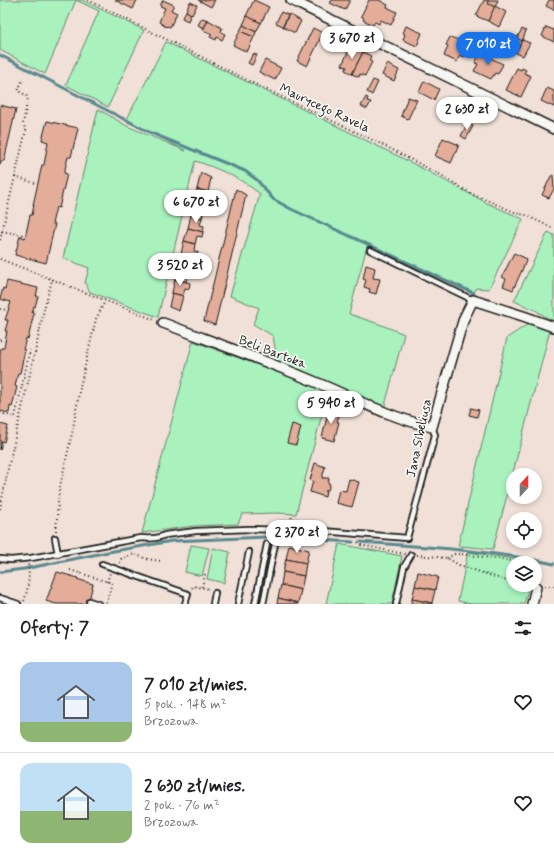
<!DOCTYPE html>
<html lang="pl">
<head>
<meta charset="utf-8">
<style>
	:root { --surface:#fff; --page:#f2f2f2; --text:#202124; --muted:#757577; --line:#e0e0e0; --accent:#1a73e8 }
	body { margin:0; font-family:Mynerve,sans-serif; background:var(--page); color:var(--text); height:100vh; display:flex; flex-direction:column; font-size:15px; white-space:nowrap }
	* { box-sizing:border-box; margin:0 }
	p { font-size:13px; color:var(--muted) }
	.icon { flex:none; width:22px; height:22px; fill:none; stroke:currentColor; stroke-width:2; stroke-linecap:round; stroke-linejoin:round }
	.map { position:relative; height:604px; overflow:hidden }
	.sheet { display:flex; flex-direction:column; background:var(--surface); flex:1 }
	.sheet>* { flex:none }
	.needle { width:26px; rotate:21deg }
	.buttons { position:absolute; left:506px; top:468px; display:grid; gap:8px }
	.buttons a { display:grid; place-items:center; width:36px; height:36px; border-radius:50%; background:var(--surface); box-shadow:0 2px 6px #0003; font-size:20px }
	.price { position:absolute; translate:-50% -34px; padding:0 9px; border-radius:14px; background:#fff; color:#222; font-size:13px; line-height:26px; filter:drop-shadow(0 1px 2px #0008) }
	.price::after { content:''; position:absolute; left:50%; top:24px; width:12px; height:9px; margin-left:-6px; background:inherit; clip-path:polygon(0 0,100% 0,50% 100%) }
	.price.current { background:var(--accent); color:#fff }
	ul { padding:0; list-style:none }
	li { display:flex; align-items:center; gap:12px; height:100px; padding:0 20px }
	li+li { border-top:1px solid var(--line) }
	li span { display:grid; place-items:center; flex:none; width:112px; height:80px; border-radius:12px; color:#555 }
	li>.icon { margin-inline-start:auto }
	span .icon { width:48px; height:48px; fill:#fffc; stroke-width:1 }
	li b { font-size:17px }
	h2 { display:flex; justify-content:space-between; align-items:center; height:48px; padding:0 20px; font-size:17px }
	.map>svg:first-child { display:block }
	.green { fill:#a9f1bd; stroke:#62866c }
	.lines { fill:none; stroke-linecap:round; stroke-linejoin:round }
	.stream { stroke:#59898f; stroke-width:3 }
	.building { fill:#e3ad99; stroke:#1c1c1c }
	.lane-casing { stroke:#1c1c1c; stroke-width:8 }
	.street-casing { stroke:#1c1c1c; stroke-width:12 }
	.path { stroke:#1c1c1c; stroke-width:2; stroke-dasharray:1 3; stroke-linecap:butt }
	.lane { stroke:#f6f6f2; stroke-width:4.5 }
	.street { stroke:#f6f6f2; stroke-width:9 }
	.labels { text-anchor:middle; stroke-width:3.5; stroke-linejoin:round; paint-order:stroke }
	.street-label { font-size:13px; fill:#1c1c1c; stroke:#f6f6f2 }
</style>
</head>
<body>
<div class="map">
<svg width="554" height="604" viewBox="0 0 554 604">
	<rect width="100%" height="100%" fill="#f0e0d7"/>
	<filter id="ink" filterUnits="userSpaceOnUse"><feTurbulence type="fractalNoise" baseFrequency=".025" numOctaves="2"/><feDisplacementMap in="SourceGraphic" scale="8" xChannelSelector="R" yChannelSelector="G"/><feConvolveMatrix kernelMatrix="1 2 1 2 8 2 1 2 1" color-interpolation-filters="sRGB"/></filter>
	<g filter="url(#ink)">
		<!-- green -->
		<g class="green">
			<path d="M0,0H82L144,30L108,107L66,85L99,11L76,0L45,74L0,50Z"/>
			<path d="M166,42L412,163L487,203L523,219L489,289L476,288L473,294L367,246L349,314L379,324L404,334L384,409L278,365L273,336L253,324L259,308L230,296L260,194C242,179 218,168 195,161L158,317L90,292L85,283L89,268L63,258L98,109L127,126L186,151L151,133L127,119Z"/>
			<path d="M548,232L554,235V322L535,310L514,301Z"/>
			<path d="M531,322L550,330L493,549L458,546L507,338Z"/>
			<path d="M193,341L328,391L296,514L277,513L242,514L238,524L194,526L142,533Z"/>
			<path d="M339,544L402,556L392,604H326Z"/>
			<path d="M191,545L209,548L202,576L185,572Z"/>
			<path d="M213,548L230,552L224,583L207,579Z"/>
			<path d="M468,552L533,562V563H513V585H529L524,604H471L458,601Z"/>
		</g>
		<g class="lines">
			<!-- stream -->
			<g class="stream">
				<path d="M0,55L151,133L245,171L257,180L273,199L291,209L474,293"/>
				<path d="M361,542C426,547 491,550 554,564"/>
				<path d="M0,572L24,569L108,552L172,541L267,537L353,542"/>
			</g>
		</g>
		<!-- building -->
		<g class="building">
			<path d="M115,0H137L133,9Z"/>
			<path d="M163,0L174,5L171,10L177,13L170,27L167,26L166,27L159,22L165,8L160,6Z"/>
			<path d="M198,0H215L211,7Z"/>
			<path d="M254,0L269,7L261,23L246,16Z"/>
			<path d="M332,0H350L345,10L330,3Z"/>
			<path d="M369,0H379L388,5L387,7L397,12L391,25L381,20L379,24L375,22L373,25L363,20L364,18L361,16Z"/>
			<path d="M484,0L489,1L487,3L495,7L488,21L476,16Z"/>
			<path d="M489,0H498L495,7L487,3Z"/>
			<path d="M549,0H554V10L546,6Z"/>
			<path d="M190,2L197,5L192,15L186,11Z"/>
			<path d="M495,6L506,12L499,27L488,21Z"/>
			<path d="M186,11L191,14L188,21L182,18Z"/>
			<path d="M281,12L288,15L283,26L276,23Z"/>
			<path d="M289,14L301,21L295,33L283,27Z"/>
			<path d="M247,16L261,23L256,32L243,25Z"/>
			<path d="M202,18L208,20L204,28L198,25Z"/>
			<path d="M208,20L222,28L221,32L225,34L222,40L217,37L216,40L210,37L212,34L203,30Z"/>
			<path d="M243,25L256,32L254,37L240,31Z"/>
			<path d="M406,26L422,33L417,46L403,40L405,34L403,33Z"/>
			<path d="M546,27L554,30V42L542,36Z"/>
			<path d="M313,28L323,33L307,66L297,61Z"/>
			<path d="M522,29L526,31L522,41L517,38Z"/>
			<path d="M240,31L254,37L247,52L233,45Z"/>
			<path d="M450,37L470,44L464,57L460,55L457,62L444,56L448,46L446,45Z"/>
			<path d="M522,40L530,43L523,56L516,53Z"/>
			<path d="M355,48L363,52L352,74L345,70L347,67L342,65L349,50L353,52Z"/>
			<path d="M363,52L371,56L369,60L372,62L365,76L360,74L359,77L352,74Z"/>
			<path d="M480,53L503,64L498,74L495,73L491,79L474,71L478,64L475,63Z"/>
			<path d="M253,54L257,55L252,65L248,63Z"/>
			<path d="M265,60L281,68L275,80L259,72Z"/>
			<path d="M387,64L399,70L394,81L382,75Z"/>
			<path d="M517,68L521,70L522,68L526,70L524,73L531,76L521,97L506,90Z"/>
			<path d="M373,80L378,82L372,95L367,92Z"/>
			<path d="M424,81L439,89L434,100L419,92Z"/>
			<path d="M547,88L554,91V107L541,101Z"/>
			<path d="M366,97L368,98L367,101L371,102L367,109L361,106Z"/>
			<path d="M408,97L417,100L408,119L401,116Z"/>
			<path d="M457,101L463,104L465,101L471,104L470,106L475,109L472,116L469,114L466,122L457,117L458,115L451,112Z"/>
			<path d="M0,105L16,109L4,161H1L0,165Z"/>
			<path d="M47,121L78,128L71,157H68L64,173L67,174L59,208L56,207L52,224H55L46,263L15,255L20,236L25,238L30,215H32L34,205H33L42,165H44L48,142L42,140Z"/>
			<path d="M468,123L473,126L466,139L461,136Z"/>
			<path d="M443,138L459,145L451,163L435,156Z"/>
			<path d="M201,173L211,178L208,192L197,189Z"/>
			<path d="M553,175L554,189L549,198L542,195L551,176Z"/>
			<path d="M197,189L208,192L206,199L210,200L209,206L194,202Z"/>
			<path d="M236,189L246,195L215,325L204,321Z"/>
			<path d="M194,202L209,206L208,211L204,210L202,218L191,215Z"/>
			<path d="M191,215L202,218L200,225L204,226L203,232L188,228Z"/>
			<path d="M188,228L203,232L202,237L197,236L195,244L184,241Z"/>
			<path d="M184,241L195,244L194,251L198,252L197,258L181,254Z"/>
			<path d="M514,253L527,259L513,290L503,286L506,279L502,277Z"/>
			<path d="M181,254L197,258L195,263L191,262L189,270L178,267Z"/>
			<path d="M366,265L375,268L373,278L380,279L376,294L369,292L370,289L364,287L366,280L363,279Z"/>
			<path d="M178,267L189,270L186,282L175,279Z"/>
			<path d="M175,279L190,283L189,289L185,288L183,296L172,293Z"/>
			<path d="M7,281L38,288L36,296H38L35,307L34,306L32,313H34L28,339L26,338L23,350H25L20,373H18L15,386L17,387L12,407L10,406L9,413L0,411V353L1,348H4L7,331H5L8,320H5L11,302L0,299L3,288L5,289Z"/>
			<path d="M172,293L183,296L179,311L169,307Z"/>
			<path d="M329,408L340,412L337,422H339L334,441L322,438Z"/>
			<path d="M471,408L479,410L477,417L469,415Z"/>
			<path d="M0,424L8,426L4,442L2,441L0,450Z"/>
			<path d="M292,424L301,427L296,445L287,443Z"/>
			<path d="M315,463L325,467L322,478H329L328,483L330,484L328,490H326L325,497L310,492L313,481L310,480Z"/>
			<path d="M349,479L359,482L352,507L336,503L339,490L346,491Z"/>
			<path d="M289,545L309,550L306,563L286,559Z"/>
			<path d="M286,559L306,563L304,576L283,572Z"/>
			<path d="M57,572L78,578L77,579L93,584L88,604H56L46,601Z"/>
			<path d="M283,572L304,576L301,590L281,585Z"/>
			<path d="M418,572L438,577L435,590L415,586Z"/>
			<path d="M281,585L301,590L298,603L278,598Z"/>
			<path d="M415,586L435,590L432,603L412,599Z"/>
			<path d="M278,598L298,603V604H277Z"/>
			<path d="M412,599L432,603V604H411Z"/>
		</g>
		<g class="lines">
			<defs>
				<g id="lane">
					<path d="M370,250L473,300"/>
					<path d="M55,538L58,554"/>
					<path d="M0,559L11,560L31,558L141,538C150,539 157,539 165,535L196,531L249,529L323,531L407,538L435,435L432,427"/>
					<path d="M102,564L188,594L185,604"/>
					<path d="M0,598L18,604"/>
					<path d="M89,601L98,604"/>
					<path d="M213,604L215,593"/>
					<path d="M238,604L249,552"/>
					<path d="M255,604L267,544"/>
					<path d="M263,604L275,544"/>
					<path d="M396,604L404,567L411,555"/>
				</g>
				<g id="street">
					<path d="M291,0L554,129"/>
					<path d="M163,323C213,342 264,360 313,381C352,397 390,418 432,427L460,331L464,318L473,300L523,316L554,327"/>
					<path d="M532,604L536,587"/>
				</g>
			</defs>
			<!-- lane casing -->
			<use href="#lane" class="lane-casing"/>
			<!-- street casing -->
			<use href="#street" class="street-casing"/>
			<!-- path -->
			<g class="path">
				<path d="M88,0L261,87L381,144L439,174L472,194L519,214L526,215L554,229"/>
				<path d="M15,177L35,183"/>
				<path d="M2,231L23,235"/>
				<path d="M0,240L26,130L23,124L28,98L26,95L18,91L22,81"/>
				<path d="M0,259L155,320"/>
				<path d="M0,309L8,310"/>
				<path d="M0,340L4,341"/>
				<path d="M0,413L15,417L30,350"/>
				<path d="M0,509L9,464L36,348L44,309L52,280"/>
				<path d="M291,522L292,514"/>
				<path d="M56,531L59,491L73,429L80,387L96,319L105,301"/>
				<path d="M358,542L361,545L405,554"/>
				<path d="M417,555L447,558L459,565L513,583"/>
				<path d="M447,558L455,554H461L528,563"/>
				<path d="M120,563L121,559L134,554L147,559L161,561"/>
				<path d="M535,565L540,566L537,578"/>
				<path d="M70,570L112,583L106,603"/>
				<path d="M107,582L110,573"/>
				<path d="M522,585H524"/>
				<path d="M545,586H554"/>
				<path d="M202,587L205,574"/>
				<path d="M192,588L193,586L210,589"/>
				<path d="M24,601C28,590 30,576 28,564"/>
			</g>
			<!-- lane -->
			<use href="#lane" class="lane"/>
			<!-- street -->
			<use href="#street" class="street"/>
		</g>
	</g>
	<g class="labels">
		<!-- street labels -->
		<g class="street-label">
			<text transform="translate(325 107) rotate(25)" y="5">Maurycego Ravela</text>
			<text transform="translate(273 351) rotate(21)" y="5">Beli Bartoka</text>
			<text transform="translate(418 438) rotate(-78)" y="5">Jana Sibeliusa</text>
		</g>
	</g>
</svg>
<div class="buttons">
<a><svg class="needle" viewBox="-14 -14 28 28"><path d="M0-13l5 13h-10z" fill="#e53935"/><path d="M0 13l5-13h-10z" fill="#757577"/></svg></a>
<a><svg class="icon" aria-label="locate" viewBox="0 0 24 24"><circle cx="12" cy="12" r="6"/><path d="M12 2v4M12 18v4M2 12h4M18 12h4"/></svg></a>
<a><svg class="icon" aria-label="layers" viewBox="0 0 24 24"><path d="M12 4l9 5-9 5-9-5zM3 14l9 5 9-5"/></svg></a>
</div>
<b class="price" style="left:352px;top:60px">3 670 zł</b>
<b class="price current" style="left:488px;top:66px">7 010 zł</b>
<b class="price" style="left:467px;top:131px">2 630 zł</b>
<b class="price" style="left:196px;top:224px">6 670 zł</b>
<b class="price" style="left:180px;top:287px">3 520 zł</b>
<b class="price" style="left:331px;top:425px">5 940 zł</b>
<b class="price" style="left:297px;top:554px">2 370 zł</b>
</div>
<section class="sheet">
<h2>Oferty: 7<svg class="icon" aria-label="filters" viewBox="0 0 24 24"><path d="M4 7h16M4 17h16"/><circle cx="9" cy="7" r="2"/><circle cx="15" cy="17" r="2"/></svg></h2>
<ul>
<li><span style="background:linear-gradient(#a9c7e8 75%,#8fb573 0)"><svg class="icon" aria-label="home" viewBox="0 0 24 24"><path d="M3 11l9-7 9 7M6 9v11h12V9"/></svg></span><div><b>7 010 zł/mies.</b><p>5 pok. · 148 m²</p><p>Brzozowa</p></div><svg class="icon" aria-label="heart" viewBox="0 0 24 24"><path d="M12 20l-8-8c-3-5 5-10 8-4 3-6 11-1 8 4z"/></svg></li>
<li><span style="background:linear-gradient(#bfe0f5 60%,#8fb573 0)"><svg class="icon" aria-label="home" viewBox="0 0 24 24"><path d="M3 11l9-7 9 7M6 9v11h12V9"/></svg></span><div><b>2 630 zł/mies.</b><p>2 pok. · 76 m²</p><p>Brzozowa</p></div><svg class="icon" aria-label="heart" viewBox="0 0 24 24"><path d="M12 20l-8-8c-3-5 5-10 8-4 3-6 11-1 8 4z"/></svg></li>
</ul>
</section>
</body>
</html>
